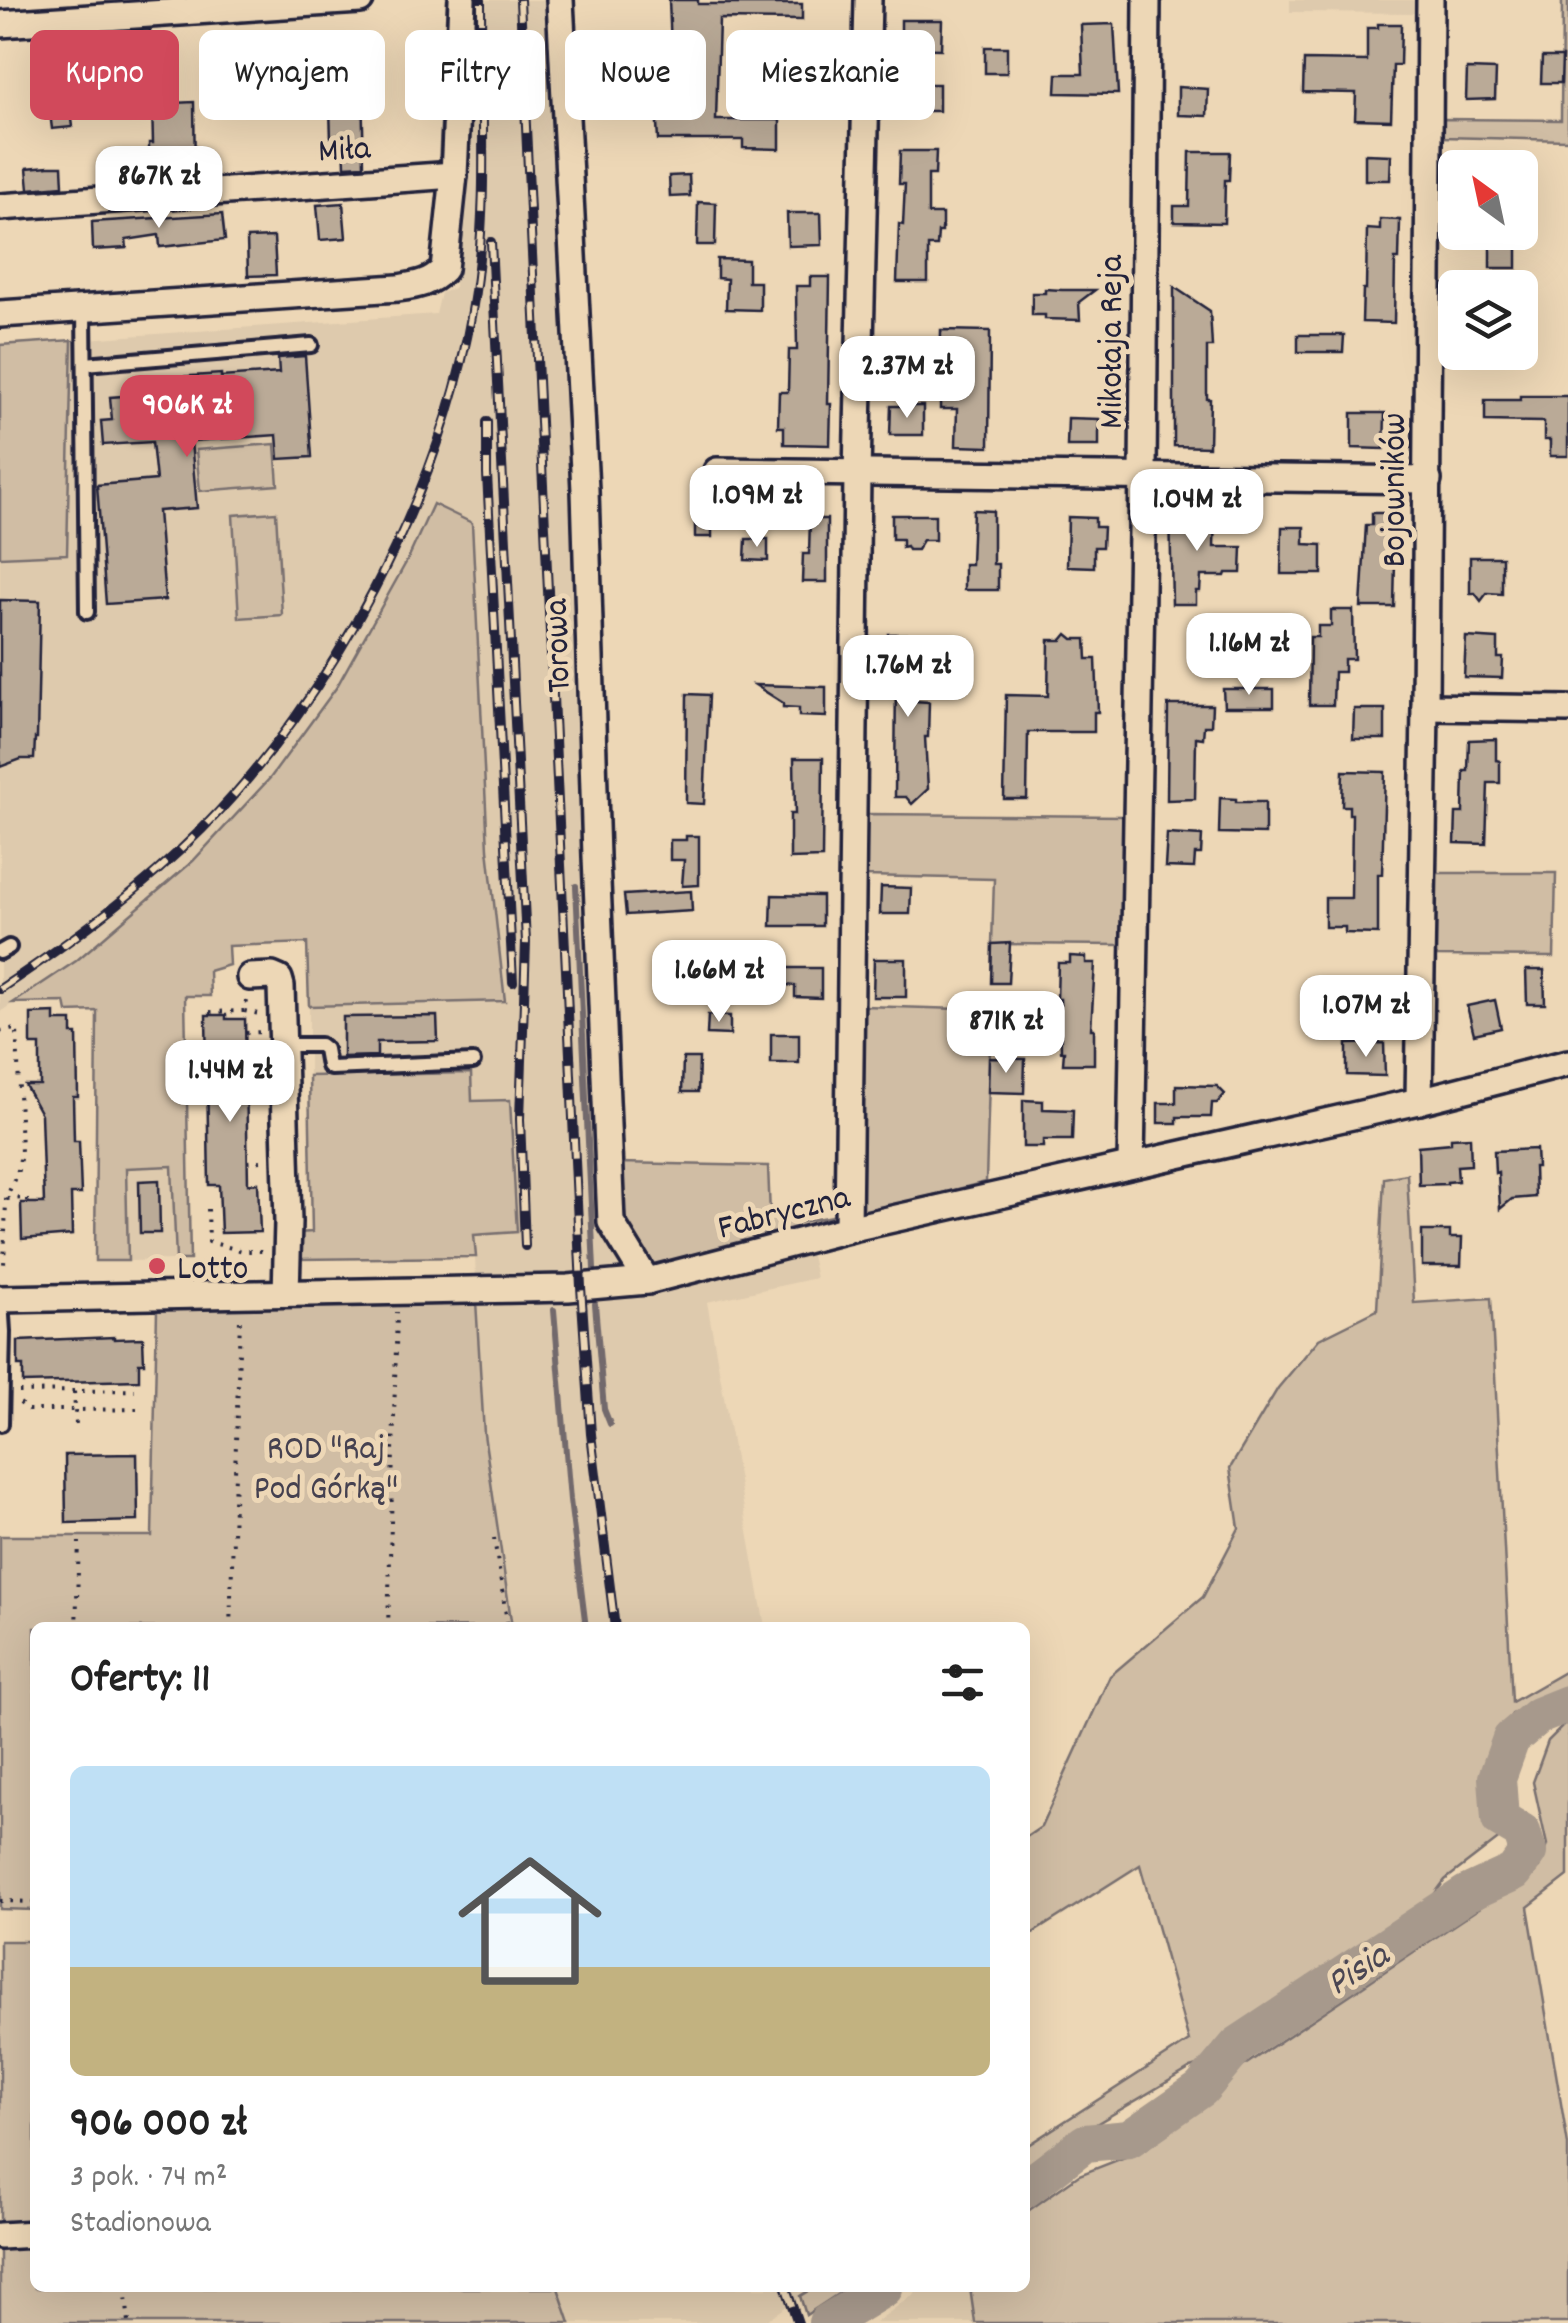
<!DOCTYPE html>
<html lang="pl">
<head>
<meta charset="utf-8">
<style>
	:root { --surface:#fff; --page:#f6f6f6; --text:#222; --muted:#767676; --accent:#d1495b }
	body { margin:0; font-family:Dekko,sans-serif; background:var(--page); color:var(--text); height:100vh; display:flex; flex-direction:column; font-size:38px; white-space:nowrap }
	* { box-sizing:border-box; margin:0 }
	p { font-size:32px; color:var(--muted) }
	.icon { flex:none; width:55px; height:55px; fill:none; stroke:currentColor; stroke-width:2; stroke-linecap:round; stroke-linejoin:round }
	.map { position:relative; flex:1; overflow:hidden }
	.drawer { position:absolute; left:30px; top:1622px; width:1000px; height:670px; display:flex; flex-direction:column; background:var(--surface); border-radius:15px; box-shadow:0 10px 40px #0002 }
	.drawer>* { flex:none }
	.top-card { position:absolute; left:30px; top:30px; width:1000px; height:90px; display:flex; gap:20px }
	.needle { width:65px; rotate:327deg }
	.tools { position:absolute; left:1438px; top:150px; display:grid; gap:20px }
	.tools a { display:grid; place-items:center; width:100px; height:100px; border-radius:15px; background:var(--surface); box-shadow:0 10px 40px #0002; font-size:50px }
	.price { position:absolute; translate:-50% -85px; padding:0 22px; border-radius:20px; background:#fff; color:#222; font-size:32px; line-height:65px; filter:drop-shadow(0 2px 5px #0008) }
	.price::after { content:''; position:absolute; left:50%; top:60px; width:30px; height:22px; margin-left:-15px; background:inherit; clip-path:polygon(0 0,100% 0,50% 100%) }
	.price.on { background:var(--accent); color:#fff }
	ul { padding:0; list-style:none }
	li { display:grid; align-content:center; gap:20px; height:530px; padding:0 40px }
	li span { display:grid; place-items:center; height:310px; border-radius:15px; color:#555 }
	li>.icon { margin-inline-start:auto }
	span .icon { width:180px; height:180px; fill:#fffc; stroke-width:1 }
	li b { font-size:42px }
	h2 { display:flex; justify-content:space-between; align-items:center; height:120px; padding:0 40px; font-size:42px }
	.pill { padding:0 35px; border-radius:15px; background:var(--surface); box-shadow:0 10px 40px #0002; font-size:35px; line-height:90px }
	.pill.on { background:var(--accent); color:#fff }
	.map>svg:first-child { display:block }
	.built { fill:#decaad }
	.green { fill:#d0bda4; stroke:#797070; stroke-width:2.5 }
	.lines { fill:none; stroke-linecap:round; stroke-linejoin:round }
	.stream { stroke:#72696c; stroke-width:6 }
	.river { stroke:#a7998c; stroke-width:38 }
	.building { fill:#baaa97; stroke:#22223b; stroke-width:2.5 }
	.lane-casing { stroke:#22223b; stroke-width:20 }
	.street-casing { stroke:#22223b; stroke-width:32 }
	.path { stroke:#22223b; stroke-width:4; stroke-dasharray:2.5 8; stroke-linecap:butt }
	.lane { stroke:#edd7b6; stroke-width:12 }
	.street { stroke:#edd7b6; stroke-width:25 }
	.rail-casing { stroke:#22223b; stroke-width:10 }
	.rail { stroke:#edd7b6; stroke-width:6; stroke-dasharray:19; stroke-linecap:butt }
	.poi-dot { fill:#d1495b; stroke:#edd7b6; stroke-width:4 }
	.labels { text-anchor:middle; stroke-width:10; stroke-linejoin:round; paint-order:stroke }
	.street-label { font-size:35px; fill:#22223b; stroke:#edd7b6 }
	.poi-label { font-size:35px; fill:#22223b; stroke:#edd7b6; text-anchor:start }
	.park-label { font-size:35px; fill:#454150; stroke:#edd7b6 }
	.water-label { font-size:38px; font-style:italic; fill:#4a4653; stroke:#edd7b6 }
</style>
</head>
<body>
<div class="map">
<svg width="1568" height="2323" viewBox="0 0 1568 2323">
	<rect width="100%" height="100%" fill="#edd7b6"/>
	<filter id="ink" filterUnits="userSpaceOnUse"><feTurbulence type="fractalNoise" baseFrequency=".01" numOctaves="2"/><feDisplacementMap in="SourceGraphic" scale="20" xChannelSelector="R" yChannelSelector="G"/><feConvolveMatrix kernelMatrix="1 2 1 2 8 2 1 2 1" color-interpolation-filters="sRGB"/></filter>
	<g filter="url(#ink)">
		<!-- built -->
		<g class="built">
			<path d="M471,0H549L603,1221L624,1270L476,1279L474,1235L516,1232L510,1100L472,1101L471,1073L309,1076V1006L505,1001L504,978L488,849L432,504L408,559L336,688L271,777L193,861L76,961L0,1012V557L67,554L72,340L436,314L441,293L454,288L467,115Z"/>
			<path d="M1290,0H1419V13L1290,12Z"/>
			<path d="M173,1166L176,1260L128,1261L125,1168Z"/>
			<path d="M810,1251L816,1278L707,1302L765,1627H512L484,1434L476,1301L545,1303L618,1298L648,1293Z"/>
			<path d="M558,2288H813L762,2323H570Z"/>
			<path d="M922,2288H970L975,2323H875Z"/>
		</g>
		<!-- green -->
		<g class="green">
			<path d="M447,0L453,3L446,163L439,167Z"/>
			<path d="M1562,0H1568V140L1442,137L1441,119L1561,120Z"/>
			<path d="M72,340L67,554L0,557V345Z"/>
			<path d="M275,444L278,485L200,491L196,450Z"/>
			<path d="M433,504L472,523L488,849L505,1001L309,1006L307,943L228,946L229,965L209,971L210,996H185L190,1260H176L172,1166L126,1168L128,1261H95L97,1011L67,1012L65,1002L13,1003L76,961L193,861L271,777L336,688L408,559Z"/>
			<path d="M276,512L282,615L239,618L233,515Z"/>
			<path d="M866,814L1124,816L1121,945L992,944L994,879L866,876Z"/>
			<path d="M1435,873H1556L1554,957L1434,956Z"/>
			<path d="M864,1006L991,1010L986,1182L862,1213Z"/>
			<path d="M471,1073L472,1101L510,1100L517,1232L474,1235L476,1257L298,1259L297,1233L312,1232L309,1076Z"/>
			<path d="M618,1163L768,1166L770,1215L796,1211L800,1222L837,1215L831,1221L653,1267L619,1214Z"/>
			<path d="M1407,1174L1414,1303L1491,1298L1512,1702L1568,1670V1692L1512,1714L1490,1750L1487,1824L1501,1837L1445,1880L1427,1904L1352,1950L1230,2038L1205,2064L1191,2068L1025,2166V2147L1189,2041L1140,1865L1025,1938V1838L1041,1827L1110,1676L1203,1597L1239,1528L1230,1468L1278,1388L1319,1339L1377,1310L1384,1178Z"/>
			<path d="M476,1301L484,1434L512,1627L35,1628V1910L0,1909V1536H152L157,1310Z"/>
			<path d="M1568,1721V1876L1528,1907L1568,2145V2323H975L970,2288H1025V2213L1079,2175L1146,2149L1236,2071L1539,1868L1547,1845L1533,1782L1548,1741Z"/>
			<path d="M0,1941H35V2220L0,2225Z"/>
			<path d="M35,2246V2288H558L570,2323H0V2250Z"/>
			<path d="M813,2288H847L806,2315L800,2296Z"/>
		</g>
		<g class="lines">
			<!-- stream -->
			<g class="stream">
				<path d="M576,886L594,1269"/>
				<path d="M595,1304L604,1409L610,1424"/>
				<path d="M554,1310L570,1500L586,1628"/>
			</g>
			<!-- river -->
			<g class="river">
				<path d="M1025,2189L1085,2143L1129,2139L1201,2089L1238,2045L1466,1894L1514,1872L1528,1852L1522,1832L1500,1819L1497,1778L1511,1739L1538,1716L1568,1704"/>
				<path d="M827,2323L884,2288"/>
			</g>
		</g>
		<!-- building -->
		<g class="building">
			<path d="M669,0H698V4H802V20L719,19L716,120H780V149L743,148V140H658L654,73L672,72Z"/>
			<path d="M901,20H942L941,49L901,48Z"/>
			<path d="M1114,24L1118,94L1056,93L1057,74H1083L1081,25Z"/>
			<path d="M1378,24H1401L1400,65H1393L1391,120L1355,119L1356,93L1303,92L1304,60L1367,61V28H1378Z"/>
			<path d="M150,30L151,45L157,44L158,63L74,72L73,35Z"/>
			<path d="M252,38L255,96L362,90L364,165L345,166L344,140H331L330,108L214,115L211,85L221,84L219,40Z"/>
			<rect x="985" y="47" width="22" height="26"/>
			<path d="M1542,57H1562L1561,83H1541Z"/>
			<path d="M1467,69L1496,70L1495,99L1466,100Z"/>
			<path d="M784,78L832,79V112L784,111Z"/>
			<rect x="899" y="84" width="40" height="27"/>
			<path d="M1178,87L1208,89L1207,116L1178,115Z"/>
			<path d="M194,102L195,173L149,174V143H153L152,104Z"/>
			<path d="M70,111L72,127L52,129L50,113Z"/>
			<path d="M900,151H936L935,175H928V214H942V232H938L937,246H928V282H897L899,224L903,225L905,184H899Z"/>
			<path d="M1190,152H1230L1229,180H1225L1224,223L1174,222V206H1189Z"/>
			<path d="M1365,154L1391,155L1390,180H1365Z"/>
			<path d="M49,166H62L63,186L29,189L27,168Z"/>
			<path d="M689,175L690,196L670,197L669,176Z"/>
			<path d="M698,202L716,203L715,245H697Z"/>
			<path d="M343,203L346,238L320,240L317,205Z"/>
			<path d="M787,213H821L822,245L788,246Z"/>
			<path d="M222,214L225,240L160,247L159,235L126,240L127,248L93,250L92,222Z"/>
			<path d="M1380,219L1400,220L1399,259H1395L1394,323L1362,322L1363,289H1366L1367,229L1380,230Z"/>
			<path d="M274,237L276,275L248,276L247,238Z"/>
			<rect x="1490" y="244" width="27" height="24"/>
			<path d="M717,259L748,260V282H760V310L726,309L727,279L717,278Z"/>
			<path d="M810,277H830L828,404H831L830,445L784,444V427H778L779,392H788L789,350H797L796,286H810Z"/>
			<path d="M1174,287L1210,311L1212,347H1207V399H1210L1209,447L1174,446Z"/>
			<path d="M1045,289L1062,290H1095L1079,302L1080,320L1045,319V315H1032V293H1045Z"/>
			<path d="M941,330L990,331L989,447L956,446L957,409H940Z"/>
			<path d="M1298,335H1344L1343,352H1298Z"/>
			<path d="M305,356L312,457L279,459L277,435L191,441L197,508L158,511L165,600L106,604L97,485L156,480L152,442L103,445L101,421L112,420L110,397L178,392L177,377L221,374V377L279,373L278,358Z"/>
			<path d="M1520,396H1568V456H1550V440H1544V422L1485,421V400H1520Z"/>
			<path d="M891,406H923V435H890Z"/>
			<path d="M1352,413H1385L1384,449L1352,448Z"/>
			<path d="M1068,418L1099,419V446H1067Z"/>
			<rect x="695" y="489" width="17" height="48"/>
			<path d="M973,510L993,511V564H998V590H964V564H971Z"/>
			<path d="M1170,510L1215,511L1214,547H1242L1241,573H1226L1225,576H1201L1200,591H1196V604H1172Z"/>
			<path d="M1372,513H1396L1394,607H1361L1366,525H1372Z"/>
			<path d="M892,515H935V540H923L917,550H908L906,546L902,547V539H892Z"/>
			<path d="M1068,517L1095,518V527H1103L1102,547H1094V567L1067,566Z"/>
			<path d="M810,519H827V582H802L803,554H809Z"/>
			<path d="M1282,527H1304V544L1322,545V574H1281Z"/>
			<path d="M746,539H768V561L745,560Z"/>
			<path d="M1470,557H1502V594L1487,593L1481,601L1475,593H1470Z"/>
			<path d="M0,600L40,601L37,738H35L34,759H21L0,767Z"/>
			<path d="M1331,610H1353L1354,659H1344V672H1334L1333,705H1309L1310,637H1318V626H1331Z"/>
			<path d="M888,634H916L915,701L929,702L928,737H925L928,789L912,804L906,797H895L896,670H887Z"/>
			<path d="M1067,634L1073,639H1086L1087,659H1096L1098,712H1094V732H1028L1027,799H1004L1006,695L1048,696L1049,640H1062Z"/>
			<path d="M1466,637L1498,639V658H1503L1502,678L1464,677Z"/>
			<path d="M755,685L826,687V717L799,716V708L783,707V703Z"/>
			<path d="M1223,689H1274V707H1224Z"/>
			<path d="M687,694L709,695L704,804L686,803Z"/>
			<path d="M1168,705H1212L1211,726H1204L1203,738L1196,737L1195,799L1167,800Z"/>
			<path d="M1354,709H1385V739H1353Z"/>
			<path d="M1496,739V760L1500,761V783H1488L1486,844L1455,843L1456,813H1463L1464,771H1468L1469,740Z"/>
			<path d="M794,758H823L822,858L790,859V814H795Z"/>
			<path d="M1343,771L1385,772L1382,874H1378V934L1345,933V927H1325V898H1351L1352,814H1349V806H1342Z"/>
			<path d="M1220,798L1236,799V802H1265V834L1219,833Z"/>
			<path d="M1167,834L1202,836L1201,854H1195L1194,868L1165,867Z"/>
			<path d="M686,836H699V885L682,886L684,860H670V840H686Z"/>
			<path d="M881,887L911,888L910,914H880Z"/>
			<path d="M691,891L692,911L626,915L624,895Z"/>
			<path d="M772,895L822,896V926H771Z"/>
			<path d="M1010,943L1008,983H991L992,944Z"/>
			<path d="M671,946H703L702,988H670Z"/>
			<path d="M1070,956L1086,957V963H1095L1091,1029H1094V1064H1063L1064,1051H1061L1060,999H1057L1058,963H1070Z"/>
			<path d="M874,959H906V997H873Z"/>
			<path d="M786,968H821V998L795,997V986L786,985Z"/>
			<path d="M1526,970H1544L1545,1004H1527Z"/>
			<path d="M1495,1000L1501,1028L1474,1034L1467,1006Z"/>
			<path d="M55,1013V1021H72V1034H77L78,1097H73L74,1141H79L81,1194H71L72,1235L22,1239L21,1203H44L41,1114L25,1085H40V1045H31V1014Z"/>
			<path d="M206,1015H226V1019H245L248,1184L258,1183L260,1232L221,1233L219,1185H209Z"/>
			<path d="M708,1015L730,1016V1035L707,1034Z"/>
			<path d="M437,1016L438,1041L377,1042V1056L343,1057V1017Z"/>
			<rect x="771" y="1034" width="28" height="29"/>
			<path d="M1384,1043L1385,1076L1347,1075V1044Z"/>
			<path d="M683,1058H699L698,1092H682Z"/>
			<path d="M989,1058L1025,1059L1024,1093L988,1092Z"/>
			<path d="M1176,1085L1217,1086L1225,1094L1217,1103H1212L1211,1117H1177V1123H1158V1103H1176Z"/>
			<path d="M1023,1100L1043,1101V1109L1073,1110L1072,1140H1043V1147H1023Z"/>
			<path d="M1470,1137L1471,1165L1457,1166L1458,1181L1447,1182V1184L1419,1185L1418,1146L1451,1143V1138Z"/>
			<path d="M1536,1149L1537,1167H1534L1535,1197L1512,1199L1500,1209L1498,1172L1495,1173L1494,1151Z"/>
			<path d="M159,1180L160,1233H140L139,1181Z"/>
			<path d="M1422,1231H1450V1238H1462L1461,1266H1422Z"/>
			<path d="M114,1337V1339L143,1338L144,1363H139V1380L23,1383V1366H18V1341Z"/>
			<path d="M137,1454L138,1521L66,1523L65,1455Z"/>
		</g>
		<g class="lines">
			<defs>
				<g id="lane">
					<path d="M84,308L87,612"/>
					<path d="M85,364L311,345"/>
					<path d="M0,952L9,947"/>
					<path d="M284,1045H320L325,1049L328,1066L331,1068L473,1062"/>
					<path d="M1,1299L3,1332L1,1424"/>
				</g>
				<g id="street">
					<path d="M560,0L585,490L596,857L611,1222L647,1281"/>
					<path d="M0,24L360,0"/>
					<path d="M0,207L454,175"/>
					<path d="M0,314L398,288C418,285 430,283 444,269L454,175L462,0"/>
					<path d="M717,471L1428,480"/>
					<path d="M1425,707L1568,709"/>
					<path d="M250,977L272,976L279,979L281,986L288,1222L286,1293"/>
					<path d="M1419,1101L1425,707L1430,0"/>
					<path d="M1131,1165L1143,475L1147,0"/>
					<path d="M848,1229L857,474L868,0"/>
					<path d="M0,1299L568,1288L647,1281L848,1229L1419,1101L1568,1063"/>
					<path d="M0,2236L35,2234"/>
				</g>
			</defs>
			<!-- lane casing -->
			<use href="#lane" class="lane-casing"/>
			<!-- street casing -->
			<use href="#street" class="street-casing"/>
			<!-- path -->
			<g class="path">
				<path d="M246,1001L244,1011L259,1014"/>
				<path d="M210,1012L244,1011"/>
				<path d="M0,1031L17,1029L21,1153L18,1170L6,1199L4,1266"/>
				<path d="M246,1033L262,1032"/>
				<path d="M247,1093L263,1092"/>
				<path d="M248,1162L262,1161"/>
				<path d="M7,1199L27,1198V1203"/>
				<path d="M208,1209L209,1242L243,1251H264"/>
				<path d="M19,1392L135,1390"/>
				<path d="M20,1403L28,1410H75L74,1391"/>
				<path d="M76,1424L75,1410L142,1409"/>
				<path d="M494,1538L508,1628"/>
				<path d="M76,1628L79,1542"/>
				<path d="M230,1628L240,1319"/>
				<path d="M388,1628L397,1312"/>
				<path d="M0,1901L35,1902"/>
				<path d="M125,2288L129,2323"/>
			</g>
			<!-- lane -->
			<use href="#lane" class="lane"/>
			<!-- street -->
			<use href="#street" class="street"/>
			<defs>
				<g id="rail">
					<path d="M520,0L581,1287L591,1434L615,1628"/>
					<path d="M491,242L526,942L520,1119L525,1246"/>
					<path d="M487,422V474L513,982"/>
					<path d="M0,989C72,941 141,890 202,829C332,698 441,493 472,311C490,207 481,104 481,0"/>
					<path d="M786,2288L798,2323"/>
				</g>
			</defs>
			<!-- rail casing -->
			<use href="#rail" class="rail-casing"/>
			<!-- rail -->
			<use href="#rail" class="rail"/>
		</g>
	</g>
	<!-- markers -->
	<circle class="poi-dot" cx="157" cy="1266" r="10"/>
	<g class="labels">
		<!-- street labels -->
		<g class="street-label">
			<text transform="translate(344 147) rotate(-4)" y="12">Miła</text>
			<text transform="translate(1109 342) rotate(-90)" y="12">Mikołaja Reja</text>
			<text transform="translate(1392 490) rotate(-90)" y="12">Bojowników</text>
			<text transform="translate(555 646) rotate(-92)" y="12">Torowa</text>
			<text transform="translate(783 1210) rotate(-14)" y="12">Fabryczna</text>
		</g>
		<!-- poi labels -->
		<g class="poi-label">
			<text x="177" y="1278">Lotto</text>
		</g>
		<!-- park labels -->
		<g class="park-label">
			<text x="326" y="1458">ROD "Raj<tspan x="326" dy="40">Pod Górką"</tspan></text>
		</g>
		<!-- water labels -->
		<g class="water-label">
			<text transform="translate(1356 1967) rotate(-33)" y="13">Pisia</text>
		</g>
	</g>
</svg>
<div class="tools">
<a><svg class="needle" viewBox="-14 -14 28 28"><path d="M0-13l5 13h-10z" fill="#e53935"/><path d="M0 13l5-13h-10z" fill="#767676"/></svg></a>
<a><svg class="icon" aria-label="layers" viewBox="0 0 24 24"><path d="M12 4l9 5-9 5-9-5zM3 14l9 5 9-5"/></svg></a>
</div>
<b class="price" style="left:159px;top:231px">867K zł</b>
<b class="price" style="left:907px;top:421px">2.37M zł</b>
<b class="price on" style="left:187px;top:460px">906K zł</b>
<b class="price" style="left:757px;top:550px">1.09M zł</b>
<b class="price" style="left:1197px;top:554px">1.04M zł</b>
<b class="price" style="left:1249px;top:698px">1.16M zł</b>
<b class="price" style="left:908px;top:720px">1.76M zł</b>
<b class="price" style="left:719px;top:1025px">1.66M zł</b>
<b class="price" style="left:1366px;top:1060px">1.07M zł</b>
<b class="price" style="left:1006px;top:1076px">871K zł</b>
<b class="price" style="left:230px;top:1125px">1.44M zł</b>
<div class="top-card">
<a class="pill on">Kupno</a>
<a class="pill">Wynajem</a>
<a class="pill">Filtry</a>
<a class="pill">Nowe</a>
<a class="pill">Mieszkanie</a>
</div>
<section class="drawer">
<h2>Oferty: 11<svg class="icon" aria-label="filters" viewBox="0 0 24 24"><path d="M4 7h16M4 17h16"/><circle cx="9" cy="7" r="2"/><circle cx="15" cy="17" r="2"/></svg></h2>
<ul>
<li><span style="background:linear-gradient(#bfe0f5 65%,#c2b280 0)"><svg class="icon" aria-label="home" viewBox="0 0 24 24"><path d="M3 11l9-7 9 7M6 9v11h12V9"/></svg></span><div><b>906 000 zł</b><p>3 pok. · 74 m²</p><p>Stadionowa</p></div></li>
</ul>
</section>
</div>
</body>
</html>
